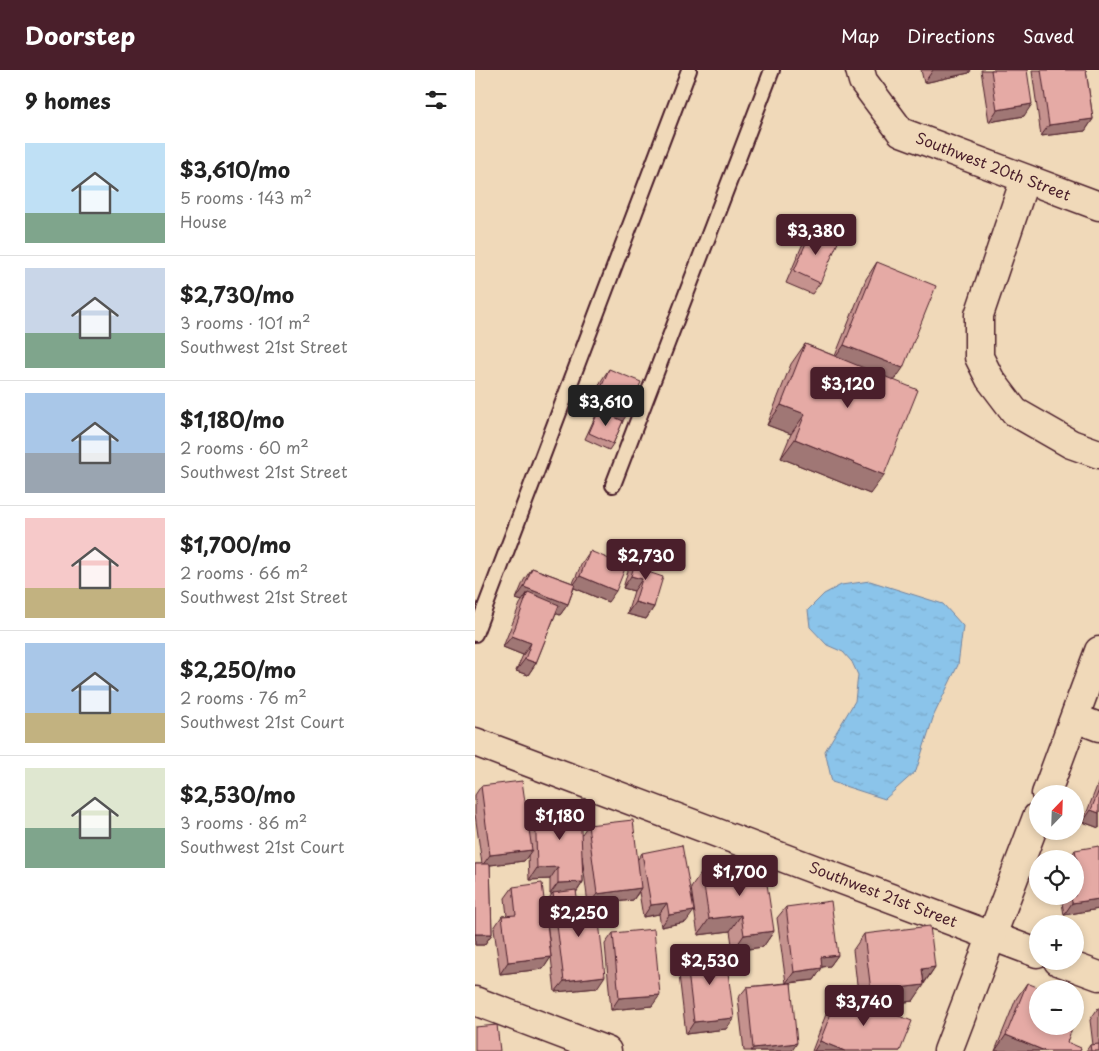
<!DOCTYPE html>
<html lang="en">
<head>
<meta charset="utf-8">
<style>
	:root { --surface:#fff; --page:#f2f2f2; --text:#222; --muted:#767676; --line:#e0e0e0; --accent:#4a1f2b }
	body { margin:0; font-family:"Playpen Sans",sans-serif; background:var(--page); color:var(--text); height:100vh; display:flex; flex-direction:column; font-size:19px; white-space:nowrap }
	* { box-sizing:border-box; margin:0 }
	p { font-size:16px; color:var(--muted) }
	.icon { flex:none; width:28px; height:28px; fill:none; stroke:currentColor; stroke-width:2; stroke-linecap:round; stroke-linejoin:round }
	.map { position:relative; flex:1; overflow:hidden }
	.side { display:flex; flex-direction:column; background:var(--surface); width:475px }
	.side>* { flex:none }
	.needle { width:32px; rotate:23deg }
	.controls { position:absolute; left:554px; top:715px; display:grid; gap:10px }
	.controls a { display:grid; place-items:center; width:55px; height:55px; border-radius:50%; background:var(--surface); box-shadow:0 2px 8px #0003; font-size:25px }
	.price { position:absolute; translate:-50% -42px; padding:0 11px; border-radius:5px; background:var(--accent); color:#fff; font-size:16px; line-height:32px; filter:drop-shadow(0 1px 2px #0008) }
	.price::after { content:''; position:absolute; left:50%; top:30px; width:15px; height:11px; margin-left:-8px; background:inherit; clip-path:polygon(0 0,100% 0,50% 100%) }
	.price.active { background:#222; color:#fff }
	ul { padding:0; list-style:none }
	li { display:flex; align-items:center; gap:15px; height:125px; padding:0 25px }
	li+li { border-top:1px solid var(--line) }
	li span { display:grid; place-items:center; flex:none; width:140px; height:100px; border-radius:0px; color:#555 }
	li>.icon { margin-inline-start:auto }
	span .icon { width:60px; height:60px; fill:#fffc; stroke-width:1 }
	li b { font-size:21px }
	h2 { display:flex; justify-content:space-between; align-items:center; height:60px; padding:0 25px; font-size:21px }
	header { display:flex; align-items:center; gap:30px; box-sizing:border-box; height:70px; padding:0 25px; background:var(--accent); color:#fff }
	header strong { font-size:24px }
	nav { display:flex; gap:28px; margin-inline-start:auto; font-size:18px }
	main { display:flex; flex:1; min-height:0 }
	.map>svg:first-child { display:block }
	.water { fill:url(#water-ripples); stroke:#71829e }
	.lines { fill:none; stroke-linecap:round; stroke-linejoin:round }
	.service-casing { stroke:#4a1f2b; stroke-width:18 }
	.minor-casing { stroke:#4a1f2b; stroke-width:31 }
	.service { stroke:#f0d9b9; stroke-width:14 }
	.minor { stroke:#f0d9b9; stroke-width:28 }
	.wall { fill:#c5928e; stroke:#4a1f2b; fill-rule:evenodd }
	.shaded-wall { fill:#a07774; stroke:#4a1f2b }
	.building { fill:#e5aaa5; stroke:#4a1f2b }
	.labels { text-anchor:middle; stroke-width:5; stroke-linejoin:round; paint-order:stroke }
	.street-label { font-size:15px; fill:#4a1f2b; stroke:#f0d9b9 }
</style>
</head>
<body>
<header>
<strong>Doorstep</strong>
<nav><a>Map</a><a>Directions</a><a>Saved</a></nav>
</header>
<main>
<section class="side">
<h2>9 homes<svg class="icon" aria-label="filters" viewBox="0 0 24 24"><path d="M4 7h16M4 17h16"/><circle cx="9" cy="7" r="2"/><circle cx="15" cy="17" r="2"/></svg></h2>
<ul>
<li><span style="background:linear-gradient(#bfe0f5 70%,#7fa58c 0)"><svg class="icon" aria-label="home" viewBox="0 0 24 24"><path d="M3 11l9-7 9 7M6 9v11h12V9"/></svg></span><div><b>$3,610/mo</b><p>5 rooms · 143 m²</p><p>House</p></div></li>
<li><span style="background:linear-gradient(#c9d6e8 65%,#7fa58c 0)"><svg class="icon" aria-label="home" viewBox="0 0 24 24"><path d="M3 11l9-7 9 7M6 9v11h12V9"/></svg></span><div><b>$2,730/mo</b><p>3 rooms · 101 m²</p><p>Southwest 21st Street</p></div></li>
<li><span style="background:linear-gradient(#a9c7e8 60%,#9aa5b1 0)"><svg class="icon" aria-label="home" viewBox="0 0 24 24"><path d="M3 11l9-7 9 7M6 9v11h12V9"/></svg></span><div><b>$1,180/mo</b><p>2 rooms · 60 m²</p><p>Southwest 21st Street</p></div></li>
<li><span style="background:linear-gradient(#f6c9c9 70%,#c2b280 0)"><svg class="icon" aria-label="home" viewBox="0 0 24 24"><path d="M3 11l9-7 9 7M6 9v11h12V9"/></svg></span><div><b>$1,700/mo</b><p>2 rooms · 66 m²</p><p>Southwest 21st Street</p></div></li>
<li><span style="background:linear-gradient(#a9c7e8 70%,#c2b280 0)"><svg class="icon" aria-label="home" viewBox="0 0 24 24"><path d="M3 11l9-7 9 7M6 9v11h12V9"/></svg></span><div><b>$2,250/mo</b><p>2 rooms · 76 m²</p><p>Southwest 21st Court</p></div></li>
<li><span style="background:linear-gradient(#dfe7d0 60%,#7fa58c 0)"><svg class="icon" aria-label="home" viewBox="0 0 24 24"><path d="M3 11l9-7 9 7M6 9v11h12V9"/></svg></span><div><b>$2,530/mo</b><p>3 rooms · 86 m²</p><p>Southwest 21st Court</p></div></li>
</ul>
</section>
<div class="map">
<svg width="624" height="981" viewBox="0 0 624 981">
	<defs>
		<pattern id="water-ripples" width="26" height="14" patternUnits="userSpaceOnUse" patternTransform="scale(1.25)"><rect width="26" height="14" fill="#8bc4ea"/><path d="M2 4q2-2 4 0t4 0M15 11q2-2 4 0t4 0" fill="none" stroke="#79a8c9"/></pattern>
	</defs>
	<rect width="100%" height="100%" fill="#f0d9b9"/>
	<filter id="ink" filterUnits="userSpaceOnUse"><feTurbulence type="fractalNoise" baseFrequency=".02" numOctaves="2"/><feDisplacementMap in="SourceGraphic" scale="10" xChannelSelector="R" yChannelSelector="G"/><feConvolveMatrix kernelMatrix="1 2 1 2 8 2 1 2 1" color-interpolation-filters="sRGB"/></filter>
	<g filter="url(#ink)">
		<!-- water -->
		<path class="water" d="M395,511L468,534L488,556L483,595L459,645L441,701L410,729L357,712L350,681L380,631L383,605L377,592L368,582L352,575L335,557L333,540L349,524L366,515Z"/>
		<g class="lines">
			<defs>
				<g id="service">
					<path d="M138,415L297,0"/>
					<path d="M0,564L214,0"/>
				</g>
				<g id="minor">
					<path d="M385,0L388,11L426,62L624,136"/>
					<path d="M550,109L504,245V287L515,309L540,342L596,374L624,384"/>
					<path d="M600,648L624,657"/>
					<path d="M0,672L562,883"/>
					<path d="M571,724L624,581"/>
					<path d="M583,891L624,906"/>
					<path d="M0,931L132,981"/>
					<path d="M473,981L562,747"/>
				</g>
			</defs>
			<!-- service casing -->
			<use href="#service" class="service-casing"/>
			<!-- minor casing -->
			<use href="#minor" class="minor-casing"/>
			<!-- service -->
			<use href="#service" class="service"/>
			<!-- minor -->
			<use href="#minor" class="minor"/>
		</g>
		<!-- wall -->
		<g class="wall">
			<path d="M446,0H496L494,3L449,13Z"/>
			<path d="M506,0H552L549,46L514,52Z"/>
			<path d="M557,0H611L618,49L610,61L566,66L557,1Z"/>
			<path d="M337,159L345,213L337,224L311,213L329,171Z"/>
			<path d="M402,192L419,310L395,424L306,388L316,364L292,355L316,294L330,274L360,286L391,209Z"/>
			<path d="M134,299L148,351L138,374L134,380L110,369L121,345L113,342L126,311Z"/>
			<path d="M115,481L133,532L99,518L93,534L85,545L81,543L61,593L53,605L41,601L48,585L28,577L45,534L47,531L41,529L49,510L57,498L98,513L107,493Z"/>
			<path d="M163,483L173,502L179,537L171,549L152,544L159,521L148,518L155,494Z"/>
			<path d="M624,711V758L608,752Z"/>
			<path d="M6,716L52,746L60,735L107,764L113,755L163,789L167,783L211,852L186,857L184,844L168,847L164,822L158,830L122,834V918L80,922L70,834L77,824H75V809L54,810L53,785L49,791L15,795L17,864L9,875H0V794H7L0,744V725ZM107,786L113,834L103,836L101,823L108,812Z"/>
			<path d="M600,780L624,839L589,845L586,826H600V789H594Z"/>
			<path d="M227,802L299,861L288,877L258,881L255,861L223,865L216,818Z"/>
			<path d="M38,817L76,887L68,899L25,904L19,858L27,846H32L30,828Z"/>
			<path d="M311,837L363,885L355,896L347,897L339,910L316,913L317,981H269L263,928L272,917L311,913L302,848Z"/>
			<path d="M138,863L177,936L136,940L130,874Z"/>
			<path d="M389,864L460,897L438,931L398,936L425,981H337L353,939L364,923L384,931L378,880Z"/>
			<path d="M211,885L251,959L211,964L203,896Z"/>
			<path d="M552,913L592,972L605,981H520L541,929Z"/>
			<path d="M623,938H624V981H611L615,975H618L615,950Z"/>
		</g>
		<!-- shaded-wall -->
		<g class="shaded-wall">
			<path d="M458,0H496L494,3L449,13Z"/>
			<path d="M557,34L549,46L514,52L522,40Z"/>
			<path d="M618,49L610,61L566,66L574,55Z"/>
			<path d="M369,275L428,298L417,314L358,291Z"/>
			<path d="M121,330L153,343L145,355L124,340L121,345L113,342Z"/>
			<path d="M306,335L330,344L316,364L292,355Z"/>
			<path d="M320,369L409,405L395,424L306,388Z"/>
			<path d="M105,506L141,521L133,532L97,517Z"/>
			<path d="M156,506L167,509L159,521L148,518Z"/>
			<path d="M49,517L93,534L85,545L49,532L53,522L47,531L41,529Z"/>
			<path d="M160,532L179,537L171,549L152,544Z"/>
			<path d="M37,566L56,573L48,585L28,577Z"/>
			<path d="M50,589L61,593L53,605L41,601Z"/>
			<path d="M616,740L624,743V758L608,752Z"/>
			<path d="M57,780L49,791L7,796L15,785Z"/>
			<path d="M83,797L75,809L54,810L62,798Z"/>
			<path d="M108,812L100,824L78,823L77,824H75L83,813Z"/>
			<path d="M166,818L158,830L113,835L122,824Z"/>
			<path d="M624,829V839L589,845L597,833Z"/>
			<path d="M192,833L184,844L168,847L176,835Z"/>
			<path d="M219,841L211,852L186,857L194,845Z"/>
			<path d="M266,845L255,861L223,865L234,849Z"/>
			<path d="M299,861L288,877L258,881L269,865Z"/>
			<path d="M0,864H17L9,875H0Z"/>
			<path d="M363,885L355,896L338,898L346,887Z"/>
			<path d="M76,887L68,899L25,904L33,892Z"/>
			<path d="M460,897L449,913L447,899Z"/>
			<path d="M347,898L339,910L311,913L319,902Z"/>
			<path d="M130,906L122,918L80,922L89,911Z"/>
			<path d="M449,915L438,931L385,938L396,921Z"/>
			<path d="M185,925L177,936L136,940L144,928Z"/>
			<path d="M259,948L251,959L211,964L219,952Z"/>
			<path d="M531,965L570,981H520Z"/>
			<path d="M345,971L370,981H339Z"/>
			<path d="M322,973L317,981H276L278,978Z"/>
		</g>
		<!-- building -->
		<g class="building">
			<path d="M516,0H552L557,34L522,40Z"/>
			<path d="M566,0H611L618,49L574,55Z"/>
			<path d="M337,159L364,170L345,213L319,201Z"/>
			<path d="M402,192L461,216L428,298L369,275Z"/>
			<path d="M330,274L443,320L409,405L320,369L330,344L306,335Z"/>
			<path d="M134,299L166,312L153,343L121,330Z"/>
			<path d="M124,340L148,351L138,374L114,363Z"/>
			<path d="M115,481L151,496L141,521L105,506Z"/>
			<path d="M163,483L177,487L173,502L188,507L179,537L160,532L167,509L156,506Z"/>
			<path d="M57,498L100,514L93,534L49,517Z"/>
			<path d="M53,522L84,535L61,593L50,589L56,573L37,566Z"/>
			<path d="M47,711L57,780L15,785L6,716Z"/>
			<path d="M624,720V743L616,740Z"/>
			<path d="M105,734L108,812L83,813V797L62,798L60,735Z"/>
			<path d="M158,750L166,818L122,824L113,755Z"/>
			<path d="M207,775L219,841L194,845L192,833L176,835L167,783Z"/>
			<path d="M624,776V829L597,833L596,826H600V796H603L600,780Z"/>
			<path d="M0,794H15L17,864H0Z"/>
			<path d="M289,794L299,861L269,865L266,845L234,849L227,802Z"/>
			<path d="M67,813L76,887L33,892L27,846L41,845L38,817Z"/>
			<path d="M101,820L103,836L122,834L130,906L89,911L78,823Z"/>
			<path d="M356,831L363,885L346,887L347,898L319,902L311,837Z"/>
			<path d="M455,856L460,897L447,899L449,915L396,921L389,864Z"/>
			<path d="M179,859L185,925L144,928L138,863Z"/>
			<path d="M250,880L259,948L219,952L211,885Z"/>
			<path d="M316,913L322,973L278,978L272,917Z"/>
			<path d="M552,913L567,919H562V956H598L592,972L606,978L605,981H570L531,965Z"/>
			<path d="M364,923L437,951L425,981H370L345,971Z"/>
			<path d="M600,932L607,935L600,952Z"/>
			<path d="M22,955L25,981H0V957Z"/>
			<path d="M624,974V981H616L615,975Z"/>
		</g>
	</g>
	<g class="labels">
		<!-- street labels -->
		<g class="street-label">
			<text transform="translate(518 97) rotate(21)" y="5">Southwest 20th Street</text>
			<text transform="translate(408 825) rotate(21)" y="5">Southwest 21st Street</text>
		</g>
	</g>
</svg>
<div class="controls">
<a><svg class="needle" viewBox="-14 -14 28 28"><path d="M0-13l5 13h-10z" fill="#e53935"/><path d="M0 13l5-13h-10z" fill="#767676"/></svg></a>
<a><svg class="icon" aria-label="locate" viewBox="0 0 24 24"><circle cx="12" cy="12" r="6"/><path d="M12 2v4M12 18v4M2 12h4M18 12h4"/></svg></a>
<a>+</a>
<a>−</a>
</div>
<b class="price" style="left:341px;top:186px">$3,380</b>
<b class="price" style="left:373px;top:339px">$3,120</b>
<b class="price active" style="left:131px;top:357px">$3,610</b>
<b class="price" style="left:171px;top:511px">$2,730</b>
<b class="price" style="left:85px;top:771px">$1,180</b>
<b class="price" style="left:265px;top:827px">$1,700</b>
<b class="price" style="left:104px;top:868px">$2,250</b>
<b class="price" style="left:235px;top:916px">$2,530</b>
<b class="price" style="left:389px;top:957px">$3,740</b>
</div>
</main>
</body>
</html>
